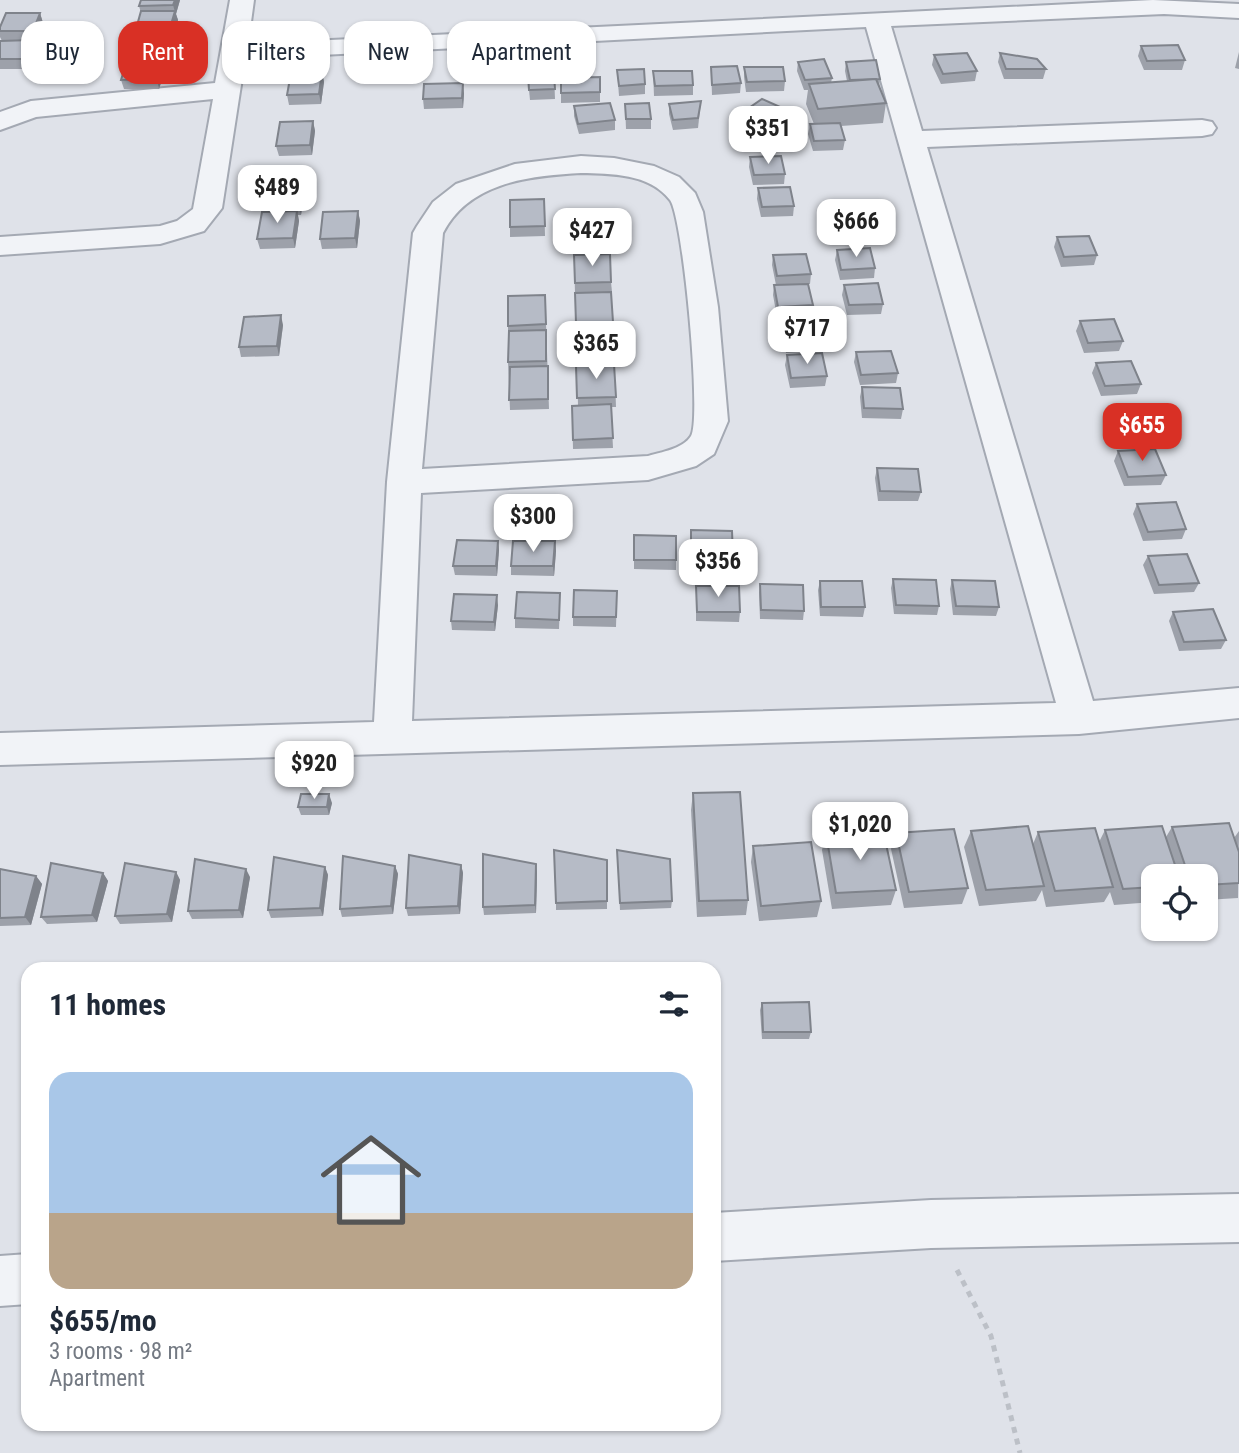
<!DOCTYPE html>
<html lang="en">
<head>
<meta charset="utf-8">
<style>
	:root { --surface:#fff; --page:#f2f2f3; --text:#1f2937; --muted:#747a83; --line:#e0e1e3; --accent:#d93025 }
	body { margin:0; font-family:"Roboto Condensed",sans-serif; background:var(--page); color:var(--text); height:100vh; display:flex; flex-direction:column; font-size:26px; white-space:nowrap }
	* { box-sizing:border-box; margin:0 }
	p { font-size:23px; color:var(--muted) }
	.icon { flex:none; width:38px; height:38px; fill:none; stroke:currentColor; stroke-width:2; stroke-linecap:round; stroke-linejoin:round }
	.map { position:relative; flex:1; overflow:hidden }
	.details { position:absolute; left:21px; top:962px; width:700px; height:469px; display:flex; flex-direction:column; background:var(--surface); border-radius:21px; box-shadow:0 2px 5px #0004 }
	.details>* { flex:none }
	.hud { position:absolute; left:21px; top:21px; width:700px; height:63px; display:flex; gap:14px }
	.fabs { position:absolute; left:1141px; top:864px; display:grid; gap:14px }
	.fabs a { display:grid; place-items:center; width:77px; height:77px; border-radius:14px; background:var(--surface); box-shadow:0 2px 5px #0004; font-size:35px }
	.price { position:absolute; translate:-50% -60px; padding:0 16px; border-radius:14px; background:#fff; color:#222; font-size:23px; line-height:46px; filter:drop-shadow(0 2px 4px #0008) }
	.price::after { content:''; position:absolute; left:50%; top:42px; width:21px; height:16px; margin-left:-10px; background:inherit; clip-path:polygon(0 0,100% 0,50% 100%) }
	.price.on { background:var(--accent); color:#fff }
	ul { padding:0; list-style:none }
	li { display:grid; align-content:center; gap:14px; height:371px; padding:0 28px }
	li+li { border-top:2px solid var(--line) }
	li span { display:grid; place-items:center; height:217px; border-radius:21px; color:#555 }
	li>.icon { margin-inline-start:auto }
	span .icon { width:126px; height:126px; fill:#fffc; stroke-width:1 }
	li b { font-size:30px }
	h2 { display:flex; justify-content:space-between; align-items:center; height:84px; padding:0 28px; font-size:30px }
	.tag { padding:0 24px; border-radius:21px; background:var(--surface); box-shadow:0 2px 5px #0004; font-size:24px; line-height:63px }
	.tag.on { background:var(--accent); color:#fff }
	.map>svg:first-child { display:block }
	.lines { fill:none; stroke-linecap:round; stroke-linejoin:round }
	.minor-casing { stroke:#a4a9b3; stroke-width:4 }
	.path { stroke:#bcc0c7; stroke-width:5; stroke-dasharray:6 6; stroke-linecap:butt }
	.minor { fill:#f1f3f7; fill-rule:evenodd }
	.wall { fill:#9da1aa }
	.shaded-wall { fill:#7f838b }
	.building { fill:#b6bbc6; stroke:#7f838b; stroke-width:2 }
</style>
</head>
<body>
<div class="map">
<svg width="1239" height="1453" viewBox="0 0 1239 1453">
	<rect width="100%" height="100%" fill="#dfe2e9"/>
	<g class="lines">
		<defs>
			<g id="minor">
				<path d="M230,0H254L248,44L1153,0L1239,4V18L1164,14L891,26L922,131L1202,120L1212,122L1216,128L1212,134L1202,136L927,147L1093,701L1239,688V718L1079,734L0,765V733L374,722L387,482L413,233L417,226L433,202L456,184L515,164L581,156L614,158L654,166L679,177L695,193L703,212L718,307L728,421L714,454L696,466L648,480L421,493L412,721L1056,703L866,27L245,59L222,208L204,231L160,244L0,255V237L160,226L177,221L193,209L213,99L36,117L0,130V112L31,101L215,83ZM581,173C611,174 649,173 670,200C683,217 702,418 691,436C683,449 661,452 648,456L422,469L443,233C469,182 529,176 581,173Z"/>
				<path d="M1239,1194V1242L931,1248L714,1261V1213L931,1200Z"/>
				<path d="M28,1254V1304L0,1306V1256Z"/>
			</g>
		</defs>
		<!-- minor casing -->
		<use href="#minor" class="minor-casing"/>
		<!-- path -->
		<path class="path" d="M957,1270L991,1336L1020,1453"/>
		<!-- minor -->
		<use href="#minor" class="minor"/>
	</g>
	<!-- wall -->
	<g class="wall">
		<path d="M141,0H180L176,14L178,20L173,38L138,39L136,29L141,13L139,6Z"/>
		<path d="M40,13L43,23L36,41H31L34,50L27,69H0V41H2L0,37V27Z"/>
		<path d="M1141,46L1185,60L1182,70H1144L1138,56Z"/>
		<path d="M1239,52V69L1235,68Z"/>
		<path d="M1000,53L1046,69L1043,79H1004L998,62Z"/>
		<path d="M934,55L977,71L975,81L941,84L932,65Z"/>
		<path d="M798,62L832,78L831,83L847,81L845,71L846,62L880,79L879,87L886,103L883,123L841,126L845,140L843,150L813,151L808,134L810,124H814L806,104L808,90H804L797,71Z"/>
		<path d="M711,67L741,83L740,93L712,95Z"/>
		<path d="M744,67L785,81L784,91L746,92L744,77Z"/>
		<path d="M165,70L159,89H124L121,80Z"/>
		<path d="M617,70L645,84V94L619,96Z"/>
		<path d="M653,71L693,85V95L654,96Z"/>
		<path d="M322,72L324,82L321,104L289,105L287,95Z"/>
		<path d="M554,74L555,99L530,100L529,90Z"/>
		<path d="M600,77V102L561,103V78Z"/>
		<path d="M464,93L463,108L424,109L423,99Z"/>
		<path d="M701,101L698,128L673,130L669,114V104Z"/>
		<path d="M625,104L651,119V129H626Z"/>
		<path d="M574,106L615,120V130L579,134L574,116Z"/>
		<path d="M746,110L788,121L772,132L746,120Z"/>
		<path d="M313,121L315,131L312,155L279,156L276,146Z"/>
		<path d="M750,157L785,174L784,184L753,185L749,167Z"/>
		<path d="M302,180L304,190L301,215H298L299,221L295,248L260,249L257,239L265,212L264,206Z"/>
		<path d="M758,188L794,206L793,216L761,217L757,199Z"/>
		<path d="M544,199L545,236L510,237V227Z"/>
		<path d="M358,211L360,221L357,248L322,249L320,239Z"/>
		<path d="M1057,237L1097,255L1094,265L1061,267L1054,247Z"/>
		<path d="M837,250L875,268L874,278L840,280L835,260Z"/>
		<path d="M574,255L611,282L612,292L575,293Z"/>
		<path d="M773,255L811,274L810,284H808L813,305L812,315L777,317L773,295L774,285H776L772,265Z"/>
		<path d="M844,285L883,304L881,314L847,315L842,295Z"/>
		<path d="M575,293L613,322L616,407H611L613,448L573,449L572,406L578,405Z"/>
		<path d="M545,295L549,409L510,410L508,362V296Z"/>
		<path d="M783,321L822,341L821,351L786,353L782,331Z"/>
		<path d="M1080,321L1123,341L1119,351L1084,353L1076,331Z"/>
		<path d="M283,325L279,356L241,357L239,347Z"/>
		<path d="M856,352L898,373L896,383L860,385L854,362Z"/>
		<path d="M787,355L827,376L825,386L790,388L785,365Z"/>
		<path d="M1096,363L1141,384L1137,394L1101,396L1092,373Z"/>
		<path d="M862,387L903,409L901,419L862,418L860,397Z"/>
		<path d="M1118,451L1166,475L1161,485L1124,486L1114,461Z"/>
		<path d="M877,468L921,492L918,501H878L875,478Z"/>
		<path d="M1137,504L1186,529L1182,539L1143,541L1133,514Z"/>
		<path d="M634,535L676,560V570L634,569Z"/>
		<path d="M691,540L733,556L732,565H690Z"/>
		<path d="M498,541L499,550L497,576L455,575L453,566Z"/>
		<path d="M555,541L556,551L554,576L511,575V566Z"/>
		<path d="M1148,556L1199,583L1194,592L1154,594L1143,565Z"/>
		<path d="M893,579L939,606L937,615L894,614L891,588Z"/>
		<path d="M952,580L999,607L996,616L953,615L950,589Z"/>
		<path d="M820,581L865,607L863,617L820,616L818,590Z"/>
		<path d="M760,584L804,611L803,620L760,619L759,593Z"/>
		<path d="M696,586L740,612L739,622L696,621Z"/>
		<path d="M617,591L616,627L573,626V617Z"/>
		<path d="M560,602L559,629L515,628V618Z"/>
		<path d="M498,605L495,631L452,630L451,621Z"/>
		<path d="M1173,612L1226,640L1221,649L1179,651L1169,621Z"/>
		<path d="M693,793L748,900L746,915L697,917L691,810Z"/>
		<path d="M332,803L329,815H301L298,807Z"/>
		<path d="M1172,827L1234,838L1239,831L1238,898L1206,900V877H1153V902L1114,905L1110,892L1104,902L1046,907L1042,890L1036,901L979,906L964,847L971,831L1033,844L1038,832L1099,842L1105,830L1166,837Z"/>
		<path d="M896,833L968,888L962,904L904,908L891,849Z"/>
		<path d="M826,834L896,890L891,905L832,909L822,850Z"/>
		<path d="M753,846L821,901L817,917L759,921L751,862Z"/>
		<path d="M617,850L672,901L671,908L620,910Z"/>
		<path d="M607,860V909L556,910V903Z"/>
		<path d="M536,864L537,872L536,913L484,915L483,907Z"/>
		<path d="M461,865L463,873L460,914L408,916L406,908Z"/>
		<path d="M395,866L398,874L393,914L342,917L340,909Z"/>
		<path d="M325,867L328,875L323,916L271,918L268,910Z"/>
		<path d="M0,869L36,876L42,884L31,925L0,926Z"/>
		<path d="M176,872L180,880L172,922L120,924L115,916Z"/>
		<path d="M103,873L108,881L97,922L47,924L41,917Z"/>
		<path d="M250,877L243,918L192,919L188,911Z"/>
		<path d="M762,1003L811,1032L809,1039H762L760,1010Z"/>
	</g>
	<!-- shaded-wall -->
	<g class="shaded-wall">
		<path d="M175,0H180L176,14L178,20L173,38L170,28L175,12L173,5Z"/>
		<path d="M40,13L43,23L36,41L33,31Z"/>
		<path d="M31,40L34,50L27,69L23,59Z"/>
		<path d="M162,60L165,70L159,89L157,79Z"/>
		<path d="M322,72L324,82L321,104L319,94Z"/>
		<path d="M463,83L464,93L463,108L462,98Z"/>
		<path d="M789,111L788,121L772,132L773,122Z"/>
		<path d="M313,121L315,131L312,155L310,145Z"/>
		<path d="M302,180L304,190L301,215L299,205Z"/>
		<path d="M297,211L299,221L295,248L293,238Z"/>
		<path d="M358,211L360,221L357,248L355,238Z"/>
		<path d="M281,315L283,325L279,356L277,346Z"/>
		<path d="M498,541L499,550L497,576L496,566Z"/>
		<path d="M555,541L556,551L554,576L553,566Z"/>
		<path d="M497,595L498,605L495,631L494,622Z"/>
		<path d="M329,794L332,803L329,815L327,807Z"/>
		<path d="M536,864L537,872L536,913L535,905Z"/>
		<path d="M461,865L463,873L460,914L458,906Z"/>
		<path d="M395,866L398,874L393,914L391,906Z"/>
		<path d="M325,867L328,875L323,916L320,908Z"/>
		<path d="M246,869L250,877L243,918L239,910Z"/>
		<path d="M176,872L180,880L172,922L167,914Z"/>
		<path d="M103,873L108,881L97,922L92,915Z"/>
		<path d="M36,876L42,884L31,925L25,917Z"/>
	</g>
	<!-- building -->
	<g class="building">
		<path d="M141,0H175L173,5L139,6Z"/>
		<path d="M141,11H175L170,28L136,29Z"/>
		<path d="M6,13H40L33,31H0V27Z"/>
		<path d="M31,40L23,59H0V41Z"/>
		<path d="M1178,45L1185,60L1147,61L1141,46Z"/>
		<path d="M967,53L977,71L943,74L934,55Z"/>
		<path d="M1000,53L1037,59L1046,69H1006Z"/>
		<path d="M824,59L832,78L805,80L798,62Z"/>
		<path d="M162,60L157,79L121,80L127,61Z"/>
		<path d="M876,60L880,79L850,80L846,62Z"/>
		<path d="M737,66L741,83L712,85L711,67Z"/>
		<path d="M744,67H783L785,81L747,82Z"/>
		<path d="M644,69L645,84L619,86L617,70Z"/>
		<path d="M653,71H692L693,85L655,86Z"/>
		<path d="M322,72L319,94L287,95L291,73Z"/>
		<path d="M554,74L555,89L529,90L528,75Z"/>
		<path d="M600,77V92L561,93V78Z"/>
		<path d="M876,79L886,103L818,109L809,84Z"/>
		<path d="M463,83L462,98L423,99L424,84Z"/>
		<path d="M762,99L789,111L773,122L746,110Z"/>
		<path d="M701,101L698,118L673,120L669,104Z"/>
		<path d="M610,103L615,120L578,124L574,106Z"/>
		<path d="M649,103L651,119H626L625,104Z"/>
		<path d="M313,121L310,145L276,146L280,122Z"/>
		<path d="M840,123L845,140L814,141L810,124Z"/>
		<path d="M781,156L785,174L754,175L750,157Z"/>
		<path d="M302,180L299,205L264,206L268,181Z"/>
		<path d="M790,187L794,206L762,207L758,188Z"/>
		<path d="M544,199L545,226L510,227V200Z"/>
		<path d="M297,211L293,238L257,239L262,212Z"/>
		<path d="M358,211L355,238L320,239L323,212Z"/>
		<path d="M1089,236L1097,255L1064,257L1057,237Z"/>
		<path d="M870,248L875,268L841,270L837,250Z"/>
		<path d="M610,254L611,282L575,283L574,255Z"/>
		<path d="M806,254L811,274L777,276L773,255Z"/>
		<path d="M878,283L883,304L849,305L844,285Z"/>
		<path d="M808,284L813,305L778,307L774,285Z"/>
		<path d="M611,292L613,322L576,323L575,293Z"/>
		<path d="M545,295L546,324L508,326V296Z"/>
		<path d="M281,315L277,346L239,347L244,317Z"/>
		<path d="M817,319L822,341L788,343L783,321Z"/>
		<path d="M1114,319L1123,341L1088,343L1080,321Z"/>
		<path d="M613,327L614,358L576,360L575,328Z"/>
		<path d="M546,330V361L508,362L509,331Z"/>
		<path d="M891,351L898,373L861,375L856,352Z"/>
		<path d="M822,353L827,376L791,378L787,355Z"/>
		<path d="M1131,361L1141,384L1105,386L1096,363Z"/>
		<path d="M614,364L616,397L577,398L576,366Z"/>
		<path d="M548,366V399L509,400L510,367Z"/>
		<path d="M862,387L900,388L903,409L864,408Z"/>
		<path d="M611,404L613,438L573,440L572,406Z"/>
		<path d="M1155,449L1166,475L1128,477L1118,451Z"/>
		<path d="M877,468L918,469L921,492L880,491Z"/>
		<path d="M1176,502L1186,529L1148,532L1137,504Z"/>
		<path d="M691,530L732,531L733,556L691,555Z"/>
		<path d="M634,535L676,536V560H634Z"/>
		<path d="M457,540L498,541L496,566H453Z"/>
		<path d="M513,541H555L553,566H511Z"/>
		<path d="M1187,554L1199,583L1159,585L1148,556Z"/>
		<path d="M893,579L936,580L939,606L896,605Z"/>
		<path d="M952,580L995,581L999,607L956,606Z"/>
		<path d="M820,581H862L865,607H821Z"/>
		<path d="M760,584L803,585L804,611L761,610Z"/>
		<path d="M696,586H739L740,612H697Z"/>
		<path d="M574,590L617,591L616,617H573Z"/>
		<path d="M517,592L560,593L559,620L515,618Z"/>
		<path d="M454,594L497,595L494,622L451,621Z"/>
		<path d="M1213,609L1226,640L1184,642L1173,612Z"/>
		<path d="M740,792L748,900L699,901L693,793Z"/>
		<path d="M301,794H329L327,807H298Z"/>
		<path d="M1229,823L1239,852V883L1206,885V877H1189L1172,827Z"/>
		<path d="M1028,826L1044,886L986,890L971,831Z"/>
		<path d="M1162,826L1179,877H1153V887L1123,889L1105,830Z"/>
		<path d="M1095,828L1113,887L1055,891L1038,832Z"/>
		<path d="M954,829L968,888L909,892L896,833Z"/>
		<path d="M883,830L896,890L836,893L826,834Z"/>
		<path d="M811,842L821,901L761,906L753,846Z"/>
		<path d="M554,850L607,860V901L556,903Z"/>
		<path d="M617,850L670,859L672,901L620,903Z"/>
		<path d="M483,854L536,864L535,905L483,907Z"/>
		<path d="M409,855L461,865L458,906L406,908Z"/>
		<path d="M343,856L395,866L391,906L340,909Z"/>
		<path d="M274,857L325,867L320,908L268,910Z"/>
		<path d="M195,859L246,869L239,910L188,911Z"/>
		<path d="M51,863L103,873L92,915L41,917Z"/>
		<path d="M125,863L176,872L167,914L115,916Z"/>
		<path d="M0,869L36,876L25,917L0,918Z"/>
		<path d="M809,1002L811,1032H763L762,1003Z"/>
	</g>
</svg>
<div class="fabs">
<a><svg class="icon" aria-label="locate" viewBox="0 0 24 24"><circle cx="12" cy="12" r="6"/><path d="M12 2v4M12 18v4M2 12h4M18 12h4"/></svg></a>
</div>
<b class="price" style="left:768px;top:166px">$351</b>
<b class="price" style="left:277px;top:225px">$489</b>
<b class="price" style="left:856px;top:259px">$666</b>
<b class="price" style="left:592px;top:268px">$427</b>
<b class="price" style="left:807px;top:366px">$717</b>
<b class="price" style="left:596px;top:381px">$365</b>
<b class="price on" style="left:1142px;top:463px">$655</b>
<b class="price" style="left:533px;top:554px">$300</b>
<b class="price" style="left:718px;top:599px">$356</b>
<b class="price" style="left:314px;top:801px">$920</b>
<b class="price" style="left:860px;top:862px">$1,020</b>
<div class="hud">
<a class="tag">Buy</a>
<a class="tag on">Rent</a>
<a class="tag">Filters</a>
<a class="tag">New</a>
<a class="tag">Apartment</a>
</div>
<section class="details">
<h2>11 homes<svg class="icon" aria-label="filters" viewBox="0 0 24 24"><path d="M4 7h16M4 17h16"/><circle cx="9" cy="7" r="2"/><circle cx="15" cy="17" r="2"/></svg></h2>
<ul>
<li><span style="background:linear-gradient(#a9c7e8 65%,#b9a48a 0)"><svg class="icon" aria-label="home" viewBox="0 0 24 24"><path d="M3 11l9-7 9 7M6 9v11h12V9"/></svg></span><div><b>$655/mo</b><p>3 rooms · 98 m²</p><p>Apartment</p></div></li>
</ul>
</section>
</div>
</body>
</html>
